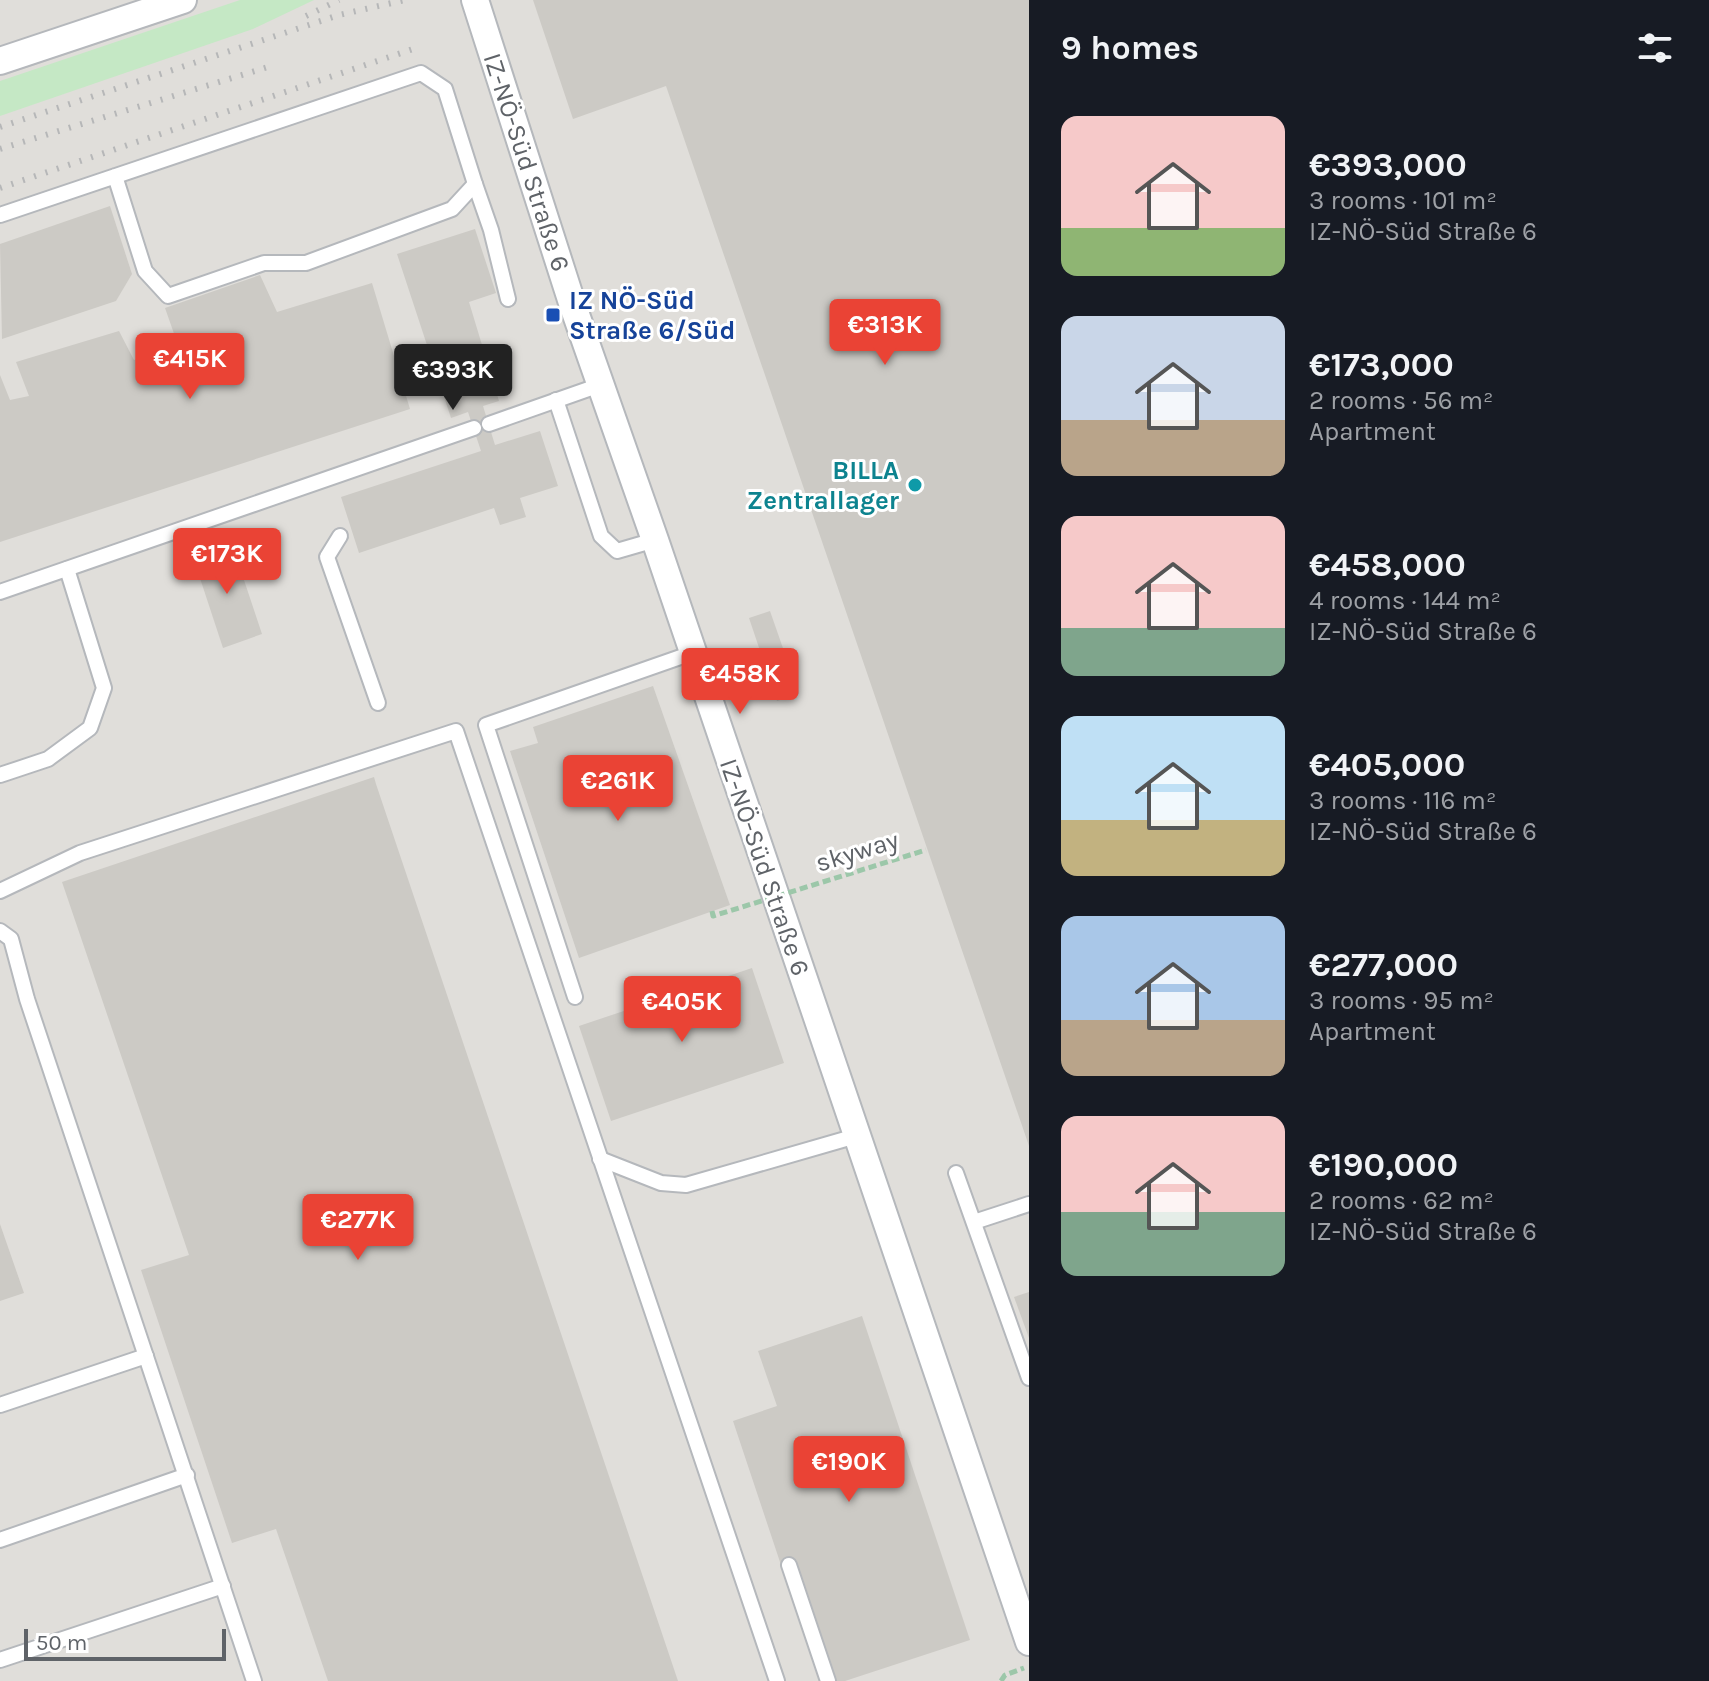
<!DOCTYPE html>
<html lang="en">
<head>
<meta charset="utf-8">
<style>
	:root { --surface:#171b24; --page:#242831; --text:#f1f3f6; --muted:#9ea1a6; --accent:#ea4335 }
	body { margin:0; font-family:Karla,sans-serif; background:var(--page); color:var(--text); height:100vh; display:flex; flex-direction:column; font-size:30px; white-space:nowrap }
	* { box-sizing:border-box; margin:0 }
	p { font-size:26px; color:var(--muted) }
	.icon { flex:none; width:44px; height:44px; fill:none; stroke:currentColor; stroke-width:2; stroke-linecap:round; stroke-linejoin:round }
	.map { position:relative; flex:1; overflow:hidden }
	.drawer { display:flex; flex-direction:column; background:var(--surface); width:680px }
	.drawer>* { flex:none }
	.scale { position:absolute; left:24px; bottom:20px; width:202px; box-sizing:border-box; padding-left:8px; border:4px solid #5f6368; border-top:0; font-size:22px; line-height:28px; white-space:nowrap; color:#5f6368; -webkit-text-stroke:6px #fff; paint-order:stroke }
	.price { position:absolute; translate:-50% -68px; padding:0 18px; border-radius:8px; background:var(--accent); color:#fff; font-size:26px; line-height:52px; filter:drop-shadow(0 2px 4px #0008) }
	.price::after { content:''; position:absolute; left:50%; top:48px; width:24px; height:18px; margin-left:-12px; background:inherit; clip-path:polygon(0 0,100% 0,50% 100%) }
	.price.selected { background:#222; color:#fff }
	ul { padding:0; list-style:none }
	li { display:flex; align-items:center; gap:24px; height:200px; padding:0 32px }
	li span { display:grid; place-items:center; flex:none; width:224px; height:160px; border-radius:16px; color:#555 }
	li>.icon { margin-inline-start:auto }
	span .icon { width:96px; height:96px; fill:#fffc; stroke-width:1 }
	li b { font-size:34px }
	h2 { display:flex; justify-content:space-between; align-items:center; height:96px; padding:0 32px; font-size:34px }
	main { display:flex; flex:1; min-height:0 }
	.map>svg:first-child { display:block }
	.industrial { fill:#e0deda }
	.green { fill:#c5e8c5 }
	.building { fill:#cccac5 }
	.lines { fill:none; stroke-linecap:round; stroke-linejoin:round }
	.lane-casing { stroke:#b5b8bc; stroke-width:18 }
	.street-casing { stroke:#b5b8bc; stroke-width:30 }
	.path { stroke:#9cc7a9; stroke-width:5; stroke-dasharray:8 4; stroke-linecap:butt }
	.lane { stroke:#fff; stroke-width:14 }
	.street { stroke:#fff; stroke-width:26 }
	.rail { stroke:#b6b7b8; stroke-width:6; stroke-dasharray:2 10; stroke-linecap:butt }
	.path-bridge { stroke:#9cc7a9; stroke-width:5; stroke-dasharray:8 4; stroke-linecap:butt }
	.transit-dot { fill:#1a4fb4; stroke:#fff; stroke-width:3 }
	.culture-dot { fill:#0f9aa8; stroke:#fff; stroke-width:3 }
	.labels { text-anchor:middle; stroke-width:6; stroke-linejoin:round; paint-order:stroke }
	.street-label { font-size:26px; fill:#5f6368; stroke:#fff }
	.transit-label { font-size:26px; font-weight:bold; fill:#164399; stroke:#fff; text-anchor:start }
	.culture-label { font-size:26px; font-weight:bold; fill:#0d838f; stroke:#fff; text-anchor:end }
</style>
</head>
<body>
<main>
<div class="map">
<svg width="1029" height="1681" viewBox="0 0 1029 1681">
	<rect width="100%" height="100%" fill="#f1efe8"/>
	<!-- industrial -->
	<rect class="industrial" x="0" y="0" width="1029" height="1681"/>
	<!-- green -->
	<path class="green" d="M240,0H314L253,29L0,116V81Z"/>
	<!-- building -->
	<g class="building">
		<path d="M533,0H1029V1146L666,86L573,119Z"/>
		<path d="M110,206L132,274L116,301L2,339L0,244Z"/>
		<path d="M475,229L496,293L469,302L499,401L483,406L495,445L540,431L558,486L520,498L526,517L500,525L494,508L359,553L341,497L481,451L468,412L451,418L397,254Z"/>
		<path d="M260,275L277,312L372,283L410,409L0,542V375L10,400L29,396L16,362L119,331L134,360L178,345L165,308Z"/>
		<path d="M232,544L262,634L223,648L193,557Z"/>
		<path d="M770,611L799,694L777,701L749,618Z"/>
		<path d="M653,686L730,905L579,958L510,751L538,743L533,727Z"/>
		<path d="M374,777L376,784L678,1681H328L276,1529L232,1543L141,1270L189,1255L62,882Z"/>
		<path d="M752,968L784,1063L611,1121L579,1026Z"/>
		<path d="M0,1224L24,1293L0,1301Z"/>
		<path d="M1029,1292V1338L1014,1297Z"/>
		<path d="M862,1316L970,1640L845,1681H834L794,1561L781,1565L733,1421L777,1406L758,1351Z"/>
	</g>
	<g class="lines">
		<defs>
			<g id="lane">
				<path d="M475,184L491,230L508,299"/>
				<path d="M0,215L421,73L445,89L475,184L452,209L306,263H264L168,296L145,271L115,176"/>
				<path d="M556,400L601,536L617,551L655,540"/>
				<path d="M489,424L600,385"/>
				<path d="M340,536L327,557L378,703"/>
				<path d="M0,592L474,428"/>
				<path d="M0,775L48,759L90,728L104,688L67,569"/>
				<path d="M0,891L80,853L456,731L777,1681"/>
				<path d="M0,931L11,939L27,999L254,1681"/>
				<path d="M575,997L486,725L692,653"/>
				<path d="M600,1159L661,1183L686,1185L856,1136"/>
				<path d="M956,1173L1029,1378"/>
				<path d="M974,1222L1029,1204"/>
				<path d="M0,1405L146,1356"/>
				<path d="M0,1540L187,1475"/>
				<path d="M789,1565L828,1681"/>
				<path d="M0,1660L223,1586"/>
			</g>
			<g id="street">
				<path d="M475,0L573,306L655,540L1029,1642"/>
				<path d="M0,61L183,0"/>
			</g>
		</defs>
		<!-- lane casing -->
		<use href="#lane" class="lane-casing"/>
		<!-- street casing -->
		<use href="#street" class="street-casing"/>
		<!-- path -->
		<path class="path" d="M1001,1681L1005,1675L1024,1668"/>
		<!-- lane -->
		<use href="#lane" class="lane"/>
		<!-- street -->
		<use href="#street" class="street"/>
		<!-- rail -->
		<g class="rail">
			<path d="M306,16L339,0"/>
			<path d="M0,127L339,15L405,0"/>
			<path d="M0,149L268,67"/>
			<path d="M0,188L419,47"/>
		</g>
		<!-- path-bridge -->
		<path class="path-bridge" d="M712,911L713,916L926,850"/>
	</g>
	<!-- markers -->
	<rect class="transit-dot" x="545" y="307" width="16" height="16" rx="4"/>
	<circle class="culture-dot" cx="915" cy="485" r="8"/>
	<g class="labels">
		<!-- street labels -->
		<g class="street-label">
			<text transform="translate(527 162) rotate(72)" y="9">IZ-NÖ-Süd Straße 6</text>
			<text transform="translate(857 851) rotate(-17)" y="9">skyway</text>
			<text transform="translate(765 867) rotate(71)" y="9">IZ-NÖ-Süd Straße 6</text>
		</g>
		<!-- transit labels -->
		<g class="transit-label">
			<text x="569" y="309">IZ NÖ-Süd<tspan x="569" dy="30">Straße 6/Süd</tspan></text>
		</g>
		<!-- culture labels -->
		<g class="culture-label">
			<text x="899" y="479">BILLA<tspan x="899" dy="30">Zentrallager</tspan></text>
		</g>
	</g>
</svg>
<div class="scale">50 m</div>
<b class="price" style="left:885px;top:367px">€313K</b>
<b class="price" style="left:190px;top:401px">€415K</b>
<b class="price selected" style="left:453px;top:412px">€393K</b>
<b class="price" style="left:227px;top:596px">€173K</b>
<b class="price" style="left:740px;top:716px">€458K</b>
<b class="price" style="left:618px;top:823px">€261K</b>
<b class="price" style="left:682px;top:1044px">€405K</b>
<b class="price" style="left:358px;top:1262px">€277K</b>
<b class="price" style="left:849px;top:1504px">€190K</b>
</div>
<section class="drawer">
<h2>9 homes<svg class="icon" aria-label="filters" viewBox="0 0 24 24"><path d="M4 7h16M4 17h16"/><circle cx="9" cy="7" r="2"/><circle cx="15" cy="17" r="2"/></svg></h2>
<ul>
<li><span style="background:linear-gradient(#f6c9c9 70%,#8fb573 0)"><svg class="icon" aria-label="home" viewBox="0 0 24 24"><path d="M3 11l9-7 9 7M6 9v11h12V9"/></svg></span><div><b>€393,000</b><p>3 rooms · 101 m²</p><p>IZ-NÖ-Süd Straße 6</p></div></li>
<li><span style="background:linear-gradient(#c9d6e8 65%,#b9a48a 0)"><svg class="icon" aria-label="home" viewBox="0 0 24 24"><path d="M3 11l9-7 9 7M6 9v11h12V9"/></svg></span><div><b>€173,000</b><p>2 rooms · 56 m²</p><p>Apartment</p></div></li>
<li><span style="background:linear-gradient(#f6c9c9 70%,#7fa58c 0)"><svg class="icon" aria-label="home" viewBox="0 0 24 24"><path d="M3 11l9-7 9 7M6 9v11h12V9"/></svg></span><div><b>€458,000</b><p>4 rooms · 144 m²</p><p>IZ-NÖ-Süd Straße 6</p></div></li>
<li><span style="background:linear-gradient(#bfe0f5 65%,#c2b280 0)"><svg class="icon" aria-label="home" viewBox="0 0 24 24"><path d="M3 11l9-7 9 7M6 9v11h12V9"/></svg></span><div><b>€405,000</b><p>3 rooms · 116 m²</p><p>IZ-NÖ-Süd Straße 6</p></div></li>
<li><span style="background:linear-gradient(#a9c7e8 65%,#b9a48a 0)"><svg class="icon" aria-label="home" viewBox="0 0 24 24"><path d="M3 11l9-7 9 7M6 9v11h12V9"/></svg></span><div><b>€277,000</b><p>3 rooms · 95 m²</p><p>Apartment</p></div></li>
<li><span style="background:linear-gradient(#f6c9c9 60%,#7fa58c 0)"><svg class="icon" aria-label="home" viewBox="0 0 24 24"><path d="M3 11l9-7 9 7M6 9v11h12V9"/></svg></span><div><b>€190,000</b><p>2 rooms · 62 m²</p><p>IZ-NÖ-Süd Straße 6</p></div></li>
</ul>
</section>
</main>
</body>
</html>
